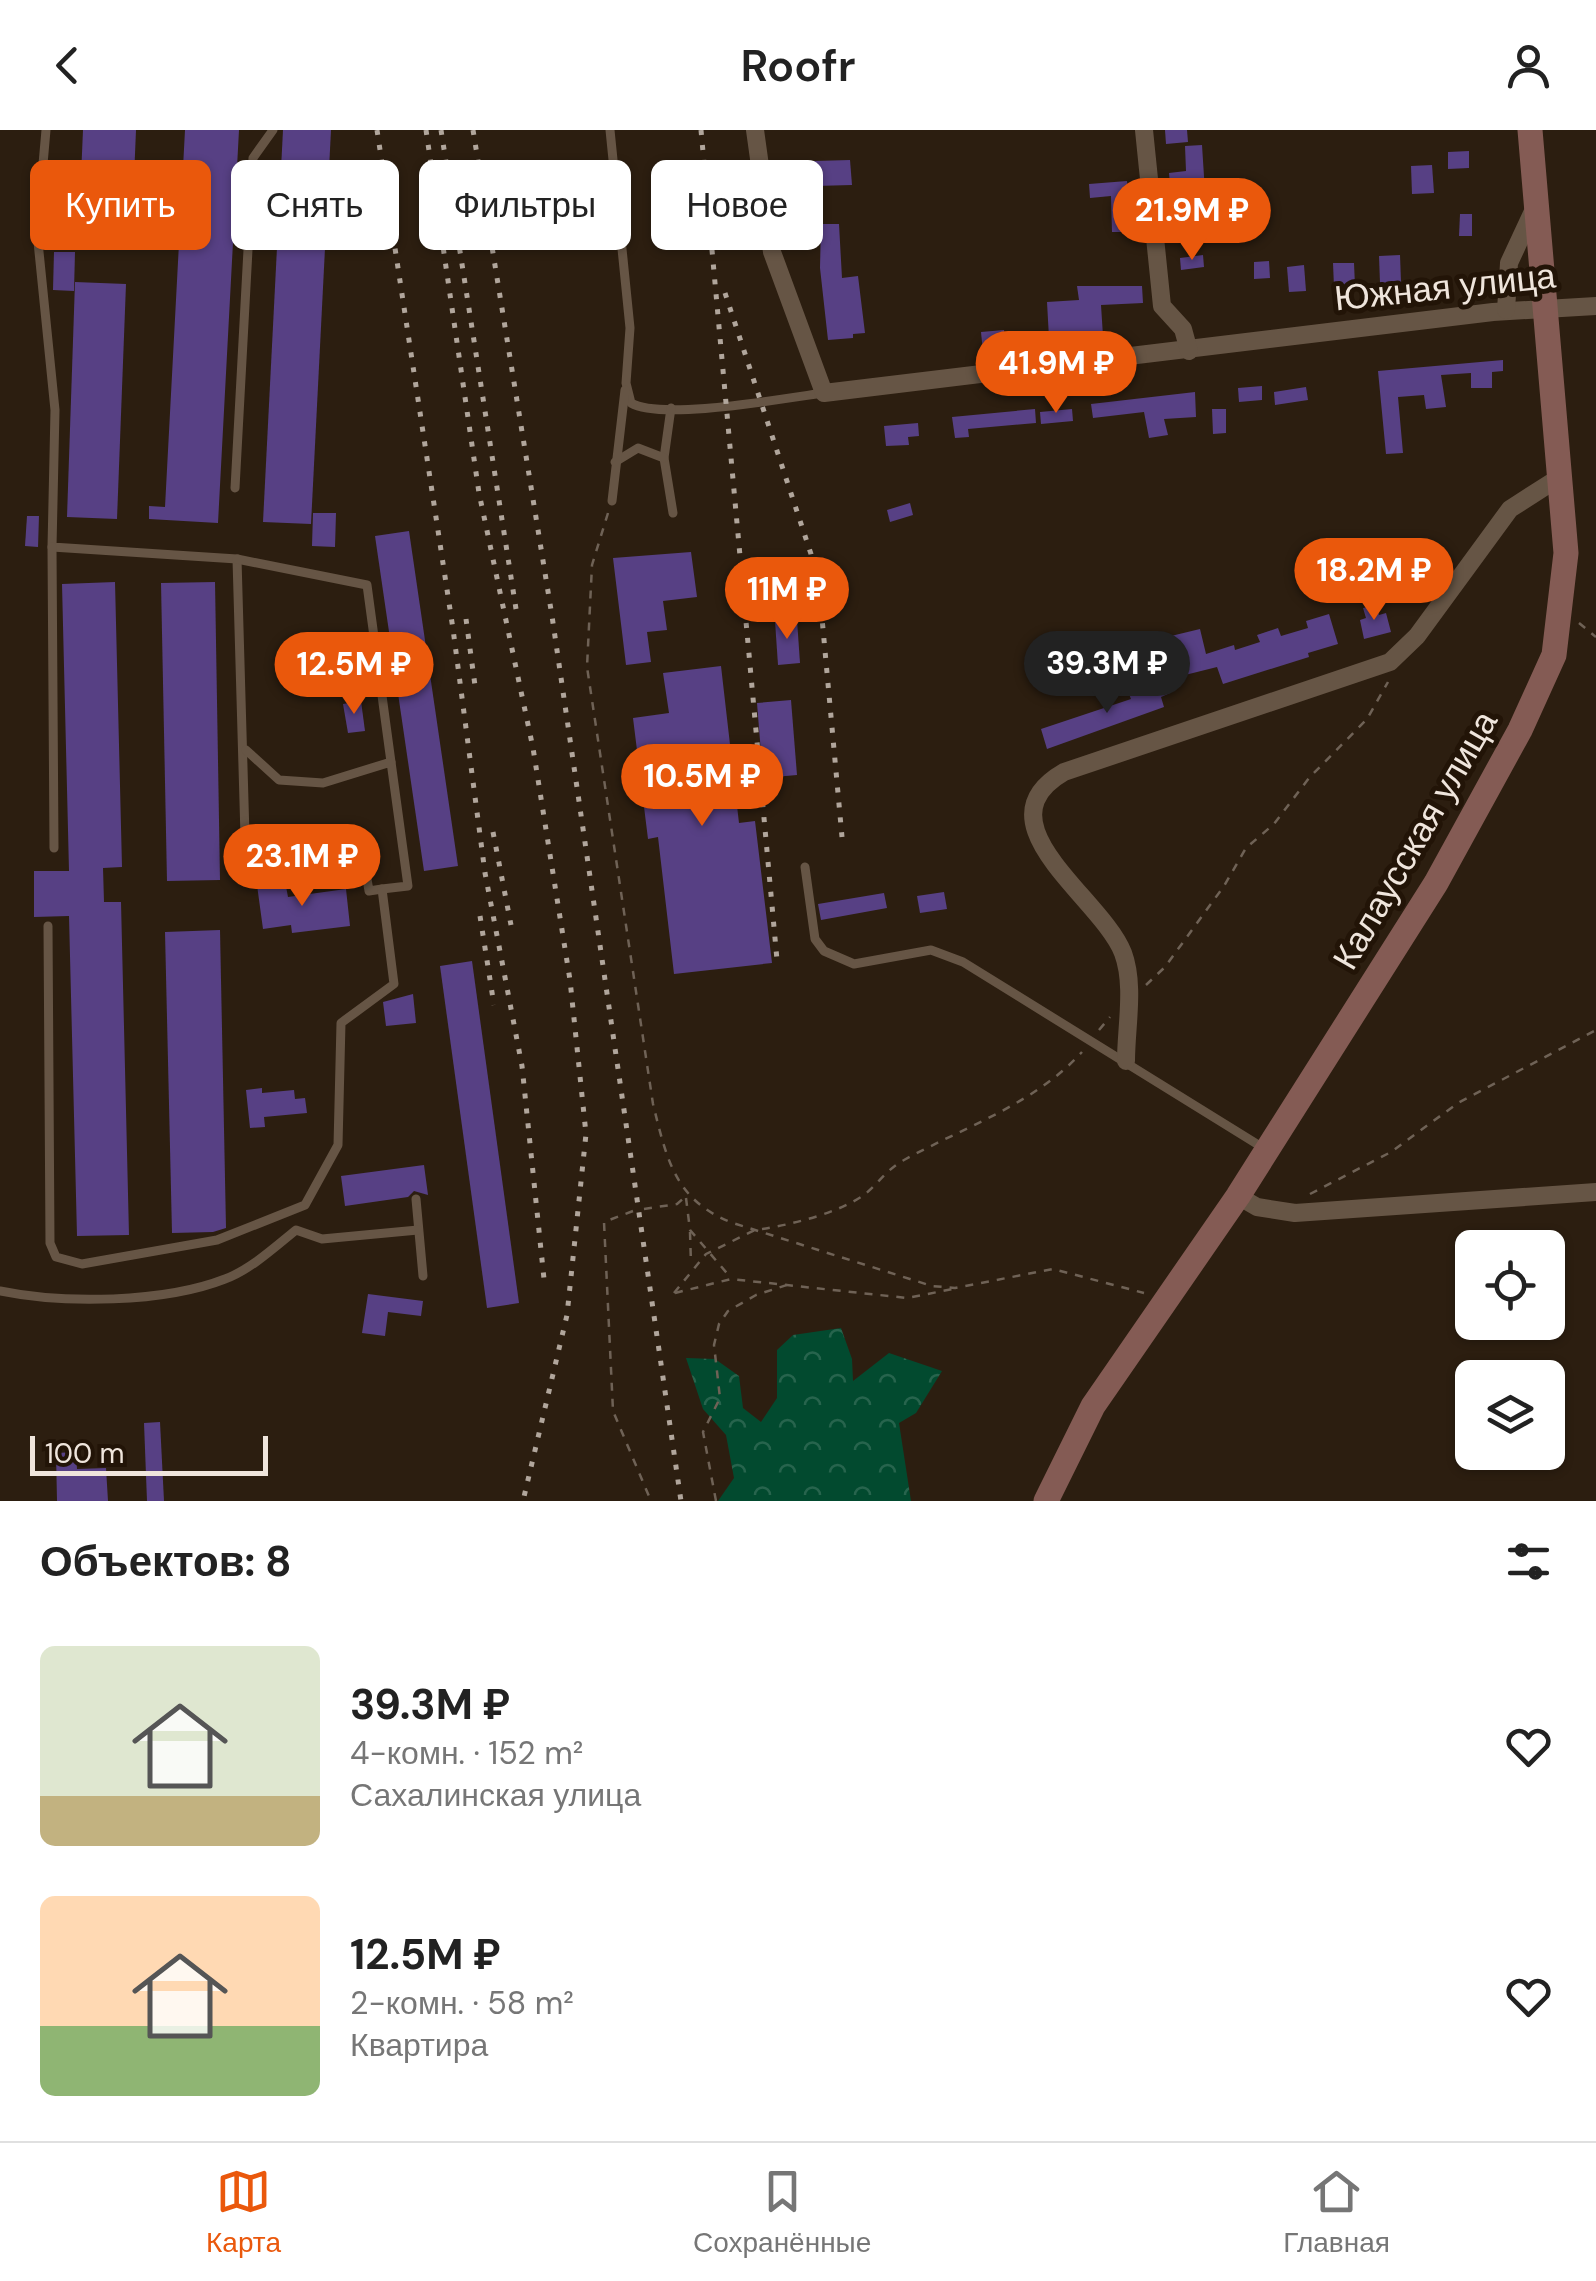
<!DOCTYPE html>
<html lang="ru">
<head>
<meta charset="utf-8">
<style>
	:root { --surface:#fff; --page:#f2f2f2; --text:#222; --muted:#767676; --line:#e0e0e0; --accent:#ea580c }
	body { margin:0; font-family:"DM Sans",sans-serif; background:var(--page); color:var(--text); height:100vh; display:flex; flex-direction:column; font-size:38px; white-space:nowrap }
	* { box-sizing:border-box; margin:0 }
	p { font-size:32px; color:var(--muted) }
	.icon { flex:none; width:55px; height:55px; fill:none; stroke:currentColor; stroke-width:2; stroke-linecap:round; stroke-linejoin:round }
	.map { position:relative; height:1371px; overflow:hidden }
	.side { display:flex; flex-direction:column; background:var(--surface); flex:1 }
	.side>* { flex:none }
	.banner { position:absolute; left:30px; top:30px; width:1000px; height:90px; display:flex; gap:20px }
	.buttons { position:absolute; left:1455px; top:1100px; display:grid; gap:20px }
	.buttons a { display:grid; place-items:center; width:110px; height:110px; border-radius:15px; background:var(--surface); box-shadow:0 2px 8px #0004; font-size:50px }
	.scale { position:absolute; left:30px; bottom:25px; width:238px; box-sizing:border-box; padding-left:10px; border:5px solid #efe5dc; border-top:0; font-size:28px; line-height:35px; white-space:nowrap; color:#efe5dc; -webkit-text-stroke:8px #221407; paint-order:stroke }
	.price { position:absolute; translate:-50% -85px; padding:0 22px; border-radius:35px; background:var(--accent); color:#fff; font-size:32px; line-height:65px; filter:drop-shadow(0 2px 5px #0008) }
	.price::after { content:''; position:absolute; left:50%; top:60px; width:30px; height:22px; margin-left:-15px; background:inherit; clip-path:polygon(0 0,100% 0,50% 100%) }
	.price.selected { background:#222; color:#fff }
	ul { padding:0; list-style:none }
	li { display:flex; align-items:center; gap:30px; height:250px; padding:0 40px }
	li span { display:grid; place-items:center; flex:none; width:280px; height:200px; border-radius:15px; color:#555 }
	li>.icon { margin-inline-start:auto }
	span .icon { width:120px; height:120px; fill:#fffc; stroke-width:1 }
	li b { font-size:42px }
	h2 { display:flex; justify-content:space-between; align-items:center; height:120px; padding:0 40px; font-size:42px }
	.tag { padding:0 35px; border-radius:15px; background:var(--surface); box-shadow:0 2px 8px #0004; font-size:35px; line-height:90px }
	.tag.selected { background:var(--accent); color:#fff }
	header { display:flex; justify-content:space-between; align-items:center; height:130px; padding:0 40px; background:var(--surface); font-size:45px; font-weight:600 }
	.tab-bar { display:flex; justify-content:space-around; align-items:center; height:140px; border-top:2px solid var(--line); background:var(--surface); font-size:28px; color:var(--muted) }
	.tab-bar a { display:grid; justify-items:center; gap:5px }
	.tab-bar .selected { color:var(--accent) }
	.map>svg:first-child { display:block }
	.forest { fill:url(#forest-crowns) }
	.building { fill:#574084 }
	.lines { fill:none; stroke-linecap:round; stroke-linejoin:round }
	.path { stroke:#6f6256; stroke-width:2.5; stroke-dasharray:8 8; stroke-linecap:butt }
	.lane { stroke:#665545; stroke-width:9 }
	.street { stroke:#665545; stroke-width:18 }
	.secondary { stroke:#845b54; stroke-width:25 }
	.rail { stroke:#b1a69c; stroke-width:5; stroke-dasharray:5 10; stroke-linecap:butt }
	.labels { text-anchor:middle; stroke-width:10; stroke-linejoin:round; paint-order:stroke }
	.street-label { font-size:35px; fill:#efe5dc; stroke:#221407 }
</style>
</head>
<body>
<header><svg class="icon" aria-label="back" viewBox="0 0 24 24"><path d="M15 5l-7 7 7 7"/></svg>Roofr<svg class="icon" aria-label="person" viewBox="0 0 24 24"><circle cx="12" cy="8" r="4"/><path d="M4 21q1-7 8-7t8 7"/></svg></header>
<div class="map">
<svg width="1596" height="1371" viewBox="0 0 1596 1371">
	<defs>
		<pattern id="forest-crowns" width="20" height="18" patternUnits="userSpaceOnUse" patternTransform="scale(2.5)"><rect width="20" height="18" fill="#024a2f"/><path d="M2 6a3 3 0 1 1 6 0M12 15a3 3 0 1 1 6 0" fill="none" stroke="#27644d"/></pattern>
	</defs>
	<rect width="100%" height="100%" fill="#2c1e10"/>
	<!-- forest -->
	<path class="forest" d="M841,1198L852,1229L853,1251L889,1223L942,1241L916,1283L899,1293L911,1371H718L734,1348L726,1305L703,1279L686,1228L715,1229L739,1246L743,1278L761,1292L777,1268V1220L793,1205Z"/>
	<!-- building -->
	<g class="building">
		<path d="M83,0H136L131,119L78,116Z"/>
		<path d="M185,0H239L218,393L149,389V376L165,377Z"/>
		<path d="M283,0H331L311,394L263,392Z"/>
		<path d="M1165,0H1187L1188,12L1166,14Z"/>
		<path d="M1202,15L1205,62L1193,63L1196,86L1173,89L1169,43L1186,41L1185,16Z"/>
		<path d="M1469,21V38L1448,39V22Z"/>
		<path d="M850,30L852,55L815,56L814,31Z"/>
		<path d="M1432,35L1434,63L1412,64L1411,36Z"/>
		<path d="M1127,51L1130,79H1137L1138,102H1112L1111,66L1090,68L1089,54Z"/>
		<path d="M1460,84H1472V106H1459Z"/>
		<path d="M821,94H839L842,148L858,146L865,203L853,204V208L828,210L820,138Z"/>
		<path d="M54,122H75L74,161L53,160Z"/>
		<path d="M1203,125L1204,137L1181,140L1180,128Z"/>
		<path d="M1400,125L1401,152L1380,153L1379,126Z"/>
		<path d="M1269,131L1270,148L1254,149V132Z"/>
		<path d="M1333,133H1354L1355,156L1334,157Z"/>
		<path d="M1304,135L1306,161L1289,162L1287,137Z"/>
		<path d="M75,152L126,154L117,389L67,387Z"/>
		<path d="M1077,156H1142L1143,173L1101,175L1103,206L1049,208L1047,172L1079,170Z"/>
		<path d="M1004,200L1006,220L983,222L981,202Z"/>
		<path d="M1503,230V241L1492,242V258H1471V243L1441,245L1446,277L1426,279L1424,265L1398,267L1403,323L1386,324L1378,241Z"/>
		<path d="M1262,256V270L1239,272L1238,258Z"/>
		<path d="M1306,257L1308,270L1275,275L1274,262Z"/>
		<path d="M1195,262L1196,287L1164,289L1168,305L1149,308L1144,282L1093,288L1091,274Z"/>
		<path d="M1035,279L1036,293L968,299L969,307L955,308L952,287Z"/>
		<path d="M1072,279L1073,291L1041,294L1040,282Z"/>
		<path d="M1212,279H1226V303L1213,304Z"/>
		<path d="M918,293L919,306L908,307L909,315L886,316L884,296Z"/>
		<path d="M910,373L913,385L890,392L887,380Z"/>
		<path d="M313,383H336L335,417L312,416Z"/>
		<path d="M27,386H39L38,417L25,416Z"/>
		<path d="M409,401L458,736L424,741L375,406Z"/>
		<path d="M691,422L697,467L663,471L667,500L647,502L651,532L626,535L613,428Z"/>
		<path d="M115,452L122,737L103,738L104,772H121L129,1105L77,1106L69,786L34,787V741H69L62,454Z"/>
		<path d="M215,452L220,750L167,751L161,453Z"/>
		<path d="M1377,475L1379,485L1386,483L1391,502L1364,509L1360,490L1366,488L1363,478Z"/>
		<path d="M1329,484L1338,514L1308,523L1309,527L1223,554L1217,537L1181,546L1171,506L1200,499L1206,524L1234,515L1235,520L1260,512L1257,505L1278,498L1281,506L1308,498L1306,491Z"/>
		<path d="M797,490L800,533L778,535L775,491Z"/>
		<path d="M328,514L334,558L319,560L314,516Z"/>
		<path d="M721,536L739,693L755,691L772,833L674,844L658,707L648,709L633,588L669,583L663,543Z"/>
		<path d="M1166,551L1170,563L1161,567L1164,577L1047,619L1041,599L1131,569L1129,564Z"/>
		<path d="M791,570L797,645L763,648L757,573Z"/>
		<path d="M361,571L365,601L348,603L343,574Z"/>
		<path d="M285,751L288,767L346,759L350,796L292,803L291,795L263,799L257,755Z"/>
		<path d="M944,762L947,779L920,783L917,766Z"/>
		<path d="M884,763L887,778L821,790L818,774Z"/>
		<path d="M220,800L226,1098L213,1102L172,1103L165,802Z"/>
		<path d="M472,831L519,1173L487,1178L440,836Z"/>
		<path d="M413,864L416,893L386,896L383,872Z"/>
		<path d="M262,958V963L294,960L295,969L305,968L307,983L264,987L265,997L250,998L246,960Z"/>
		<path d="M424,1035L428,1065L414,1061L408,1067L345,1076L341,1046Z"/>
		<path d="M368,1164L423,1171L421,1186L388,1182L385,1206L362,1203Z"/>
		<path d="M160,1292L164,1371H147L144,1293Z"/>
		<path d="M76,1322L77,1339L106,1338L108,1371H57L56,1323Z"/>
	</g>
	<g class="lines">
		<!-- path -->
		<g class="path">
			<path d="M608,383L592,435L587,537L653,974C667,1030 675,1071 733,1093L932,1156L955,1158L1053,1139L1144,1163"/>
			<path d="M1579,493L1596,507"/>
			<path d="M1146,855L1165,837L1224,756L1246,718L1274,694L1309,648L1367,589L1388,552"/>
			<path d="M1099,900L1110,887"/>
			<path d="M1310,1064L1391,1022L1458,973L1596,900"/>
			<path d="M686,1068L690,1100L731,1148"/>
			<path d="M644,1079L677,1074L685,1067"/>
			<path d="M633,1081L604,1092L613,1281L651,1371"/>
			<path d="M762,1099C794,1094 838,1083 864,1065C878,1054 887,1039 904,1030C964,997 1035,974 1082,922"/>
			<path d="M690,1102L691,1134"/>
			<path d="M674,1163L706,1124L755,1100"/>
			<path d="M675,1163L731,1149L907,1168L953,1159"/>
			<path d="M716,1371L703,1302L720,1268L714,1215L719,1194L728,1181L756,1165L790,1154"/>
		</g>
		<!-- lane -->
		<g class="lane">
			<path d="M46,0L37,102L55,280L52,417L237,429L246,741L292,735L293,751L366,743L369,761L382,759"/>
			<path d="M610,0L630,198L626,253L631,273C662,291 785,268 824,263"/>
			<path d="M671,278L664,328L673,383"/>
			<path d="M615,332L638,318L664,328"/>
			<path d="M235,358L253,28L273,0"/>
			<path d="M612,371L625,260"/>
			<path d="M52,417L54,718"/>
			<path d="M237,429L367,455L391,632"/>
			<path d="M805,737L815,809L824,821L854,834L931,820L963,832L1265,1019"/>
			<path d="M48,796L50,1113L56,1127L82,1134L217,1110L305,1075L338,1015L341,893L394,854L382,759L408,756L391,632L323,653L279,650L246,620"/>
			<path d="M416,1069L423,1146"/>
			<path d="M0,1161C63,1174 164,1173 225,1149C250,1140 275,1117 296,1100L322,1109L418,1100"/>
		</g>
		<!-- street -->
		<g class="street">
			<path d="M755,0L772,122L824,263L1493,182L1596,176"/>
			<path d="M1144,0L1162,176L1183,199L1189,221"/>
			<path d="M1506,180L1509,133L1535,77"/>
			<path d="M1126,931C1126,897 1135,855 1123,823C1102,768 976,693 1064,642L1390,532L1417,506L1510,379L1560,347"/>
			<path d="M1238,1066L1257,1077L1295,1083L1596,1062"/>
		</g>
		<!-- secondary -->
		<path class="secondary" d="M1046,1371L1093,1276L1238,1066L1436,753L1520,600L1554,525L1566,423L1530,0"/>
		<!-- rail -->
		<g class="rail">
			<path d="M377,0L453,499L485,743L522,936L544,1149"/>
			<path d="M426,0L479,363L533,618L570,850L586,1004L567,1185L523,1371"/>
			<path d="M441,0L516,479"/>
			<path d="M473,0L552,486L681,1371"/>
			<path d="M701,0L777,830"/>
			<path d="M725,163L811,424L821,477L842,707"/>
			<path d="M466,489L476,563"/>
			<path d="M493,702L511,795"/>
			<path d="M480,786L494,875"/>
		</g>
	</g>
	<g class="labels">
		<!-- street labels -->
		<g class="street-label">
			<text transform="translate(1445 157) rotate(-6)" y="12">Южная улица</text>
			<text transform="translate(1415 710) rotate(-60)" y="12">Калаусская улица</text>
		</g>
	</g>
</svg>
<div class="buttons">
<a><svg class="icon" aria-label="locate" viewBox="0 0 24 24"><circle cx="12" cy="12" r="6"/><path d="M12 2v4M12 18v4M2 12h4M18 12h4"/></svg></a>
<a><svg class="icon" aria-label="layers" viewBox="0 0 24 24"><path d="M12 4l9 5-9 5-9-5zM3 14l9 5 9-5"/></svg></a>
</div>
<div class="scale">100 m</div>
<b class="price" style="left:1192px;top:133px">21.9M ₽</b>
<b class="price" style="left:1056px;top:286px">41.9M ₽</b>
<b class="price" style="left:1374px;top:493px">18.2M ₽</b>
<b class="price" style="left:787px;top:512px">11M ₽</b>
<b class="price selected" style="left:1107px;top:586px">39.3M ₽</b>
<b class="price" style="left:354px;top:587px">12.5M ₽</b>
<b class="price" style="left:702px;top:699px">10.5M ₽</b>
<b class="price" style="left:302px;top:779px">23.1M ₽</b>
<div class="banner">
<a class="tag selected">Купить</a>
<a class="tag">Снять</a>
<a class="tag">Фильтры</a>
<a class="tag">Новое</a>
</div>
</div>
<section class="side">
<h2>Объектов: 8<svg class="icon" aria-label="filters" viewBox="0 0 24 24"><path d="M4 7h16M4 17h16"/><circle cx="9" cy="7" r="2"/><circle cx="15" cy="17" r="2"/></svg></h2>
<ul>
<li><span style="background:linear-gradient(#dfe7d0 75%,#c2b280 0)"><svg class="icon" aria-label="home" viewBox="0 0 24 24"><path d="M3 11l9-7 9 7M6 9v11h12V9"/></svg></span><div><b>39.3M ₽</b><p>4-комн. · 152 m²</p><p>Сахалинская улица</p></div><svg class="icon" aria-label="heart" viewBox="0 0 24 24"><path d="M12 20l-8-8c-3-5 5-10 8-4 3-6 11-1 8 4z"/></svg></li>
<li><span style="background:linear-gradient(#ffd9b3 65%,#8fb573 0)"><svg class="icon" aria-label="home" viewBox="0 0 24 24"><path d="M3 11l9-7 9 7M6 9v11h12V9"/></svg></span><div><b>12.5M ₽</b><p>2-комн. · 58 m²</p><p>Квартира</p></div><svg class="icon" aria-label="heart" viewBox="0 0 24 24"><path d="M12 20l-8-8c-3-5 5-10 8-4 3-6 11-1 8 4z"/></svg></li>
</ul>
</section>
<nav class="tab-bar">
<a class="selected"><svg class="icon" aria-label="map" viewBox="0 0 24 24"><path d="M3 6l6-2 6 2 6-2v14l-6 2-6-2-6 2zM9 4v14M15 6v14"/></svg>Карта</a>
<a><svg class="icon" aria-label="saved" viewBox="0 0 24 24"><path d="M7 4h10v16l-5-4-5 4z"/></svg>Сохранённые</a>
<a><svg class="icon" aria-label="home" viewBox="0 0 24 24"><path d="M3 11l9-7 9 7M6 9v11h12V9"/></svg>Главная</a>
</nav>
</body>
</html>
